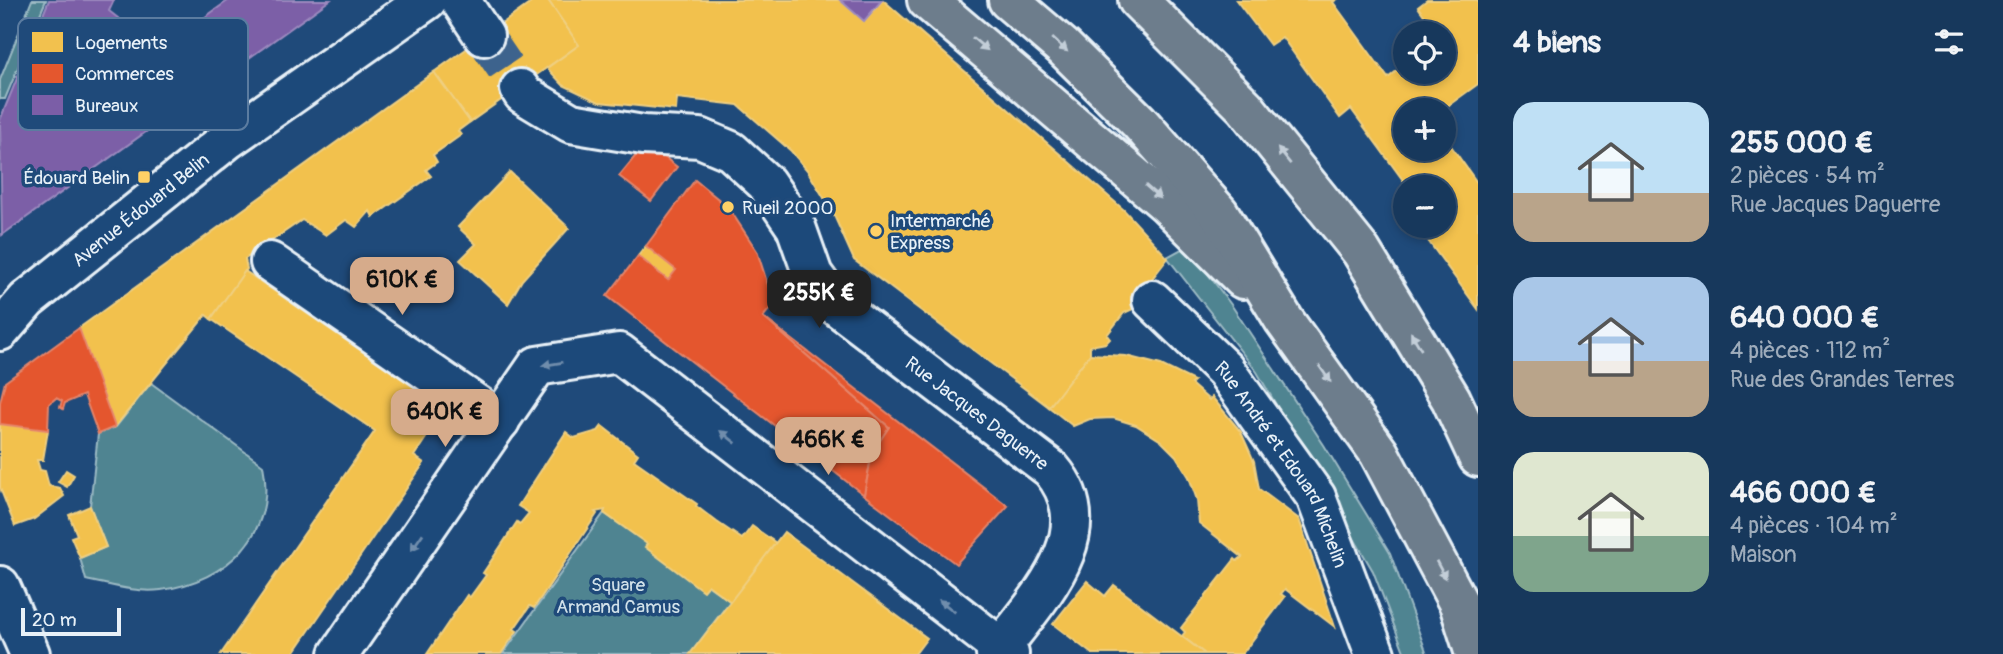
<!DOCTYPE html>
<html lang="fr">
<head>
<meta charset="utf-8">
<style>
	:root { --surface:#17385c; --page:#203f62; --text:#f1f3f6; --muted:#9eacbb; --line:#365272; --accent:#d6ab8b }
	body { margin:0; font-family:Pangolin,sans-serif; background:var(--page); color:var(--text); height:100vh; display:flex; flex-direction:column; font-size:26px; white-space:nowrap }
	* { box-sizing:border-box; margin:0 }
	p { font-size:23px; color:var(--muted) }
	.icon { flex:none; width:38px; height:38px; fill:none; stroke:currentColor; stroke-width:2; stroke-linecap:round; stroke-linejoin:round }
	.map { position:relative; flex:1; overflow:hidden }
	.details { display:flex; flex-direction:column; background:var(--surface); width:525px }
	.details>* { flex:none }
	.buttons { position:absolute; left:1393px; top:21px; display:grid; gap:14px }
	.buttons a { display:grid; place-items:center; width:63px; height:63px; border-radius:50%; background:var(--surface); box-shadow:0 4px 10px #0003,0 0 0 2px var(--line); font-size:35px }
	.scale { position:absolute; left:21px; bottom:18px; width:100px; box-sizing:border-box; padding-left:7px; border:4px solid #e8f1f8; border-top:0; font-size:19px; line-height:24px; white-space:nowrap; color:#e8f1f8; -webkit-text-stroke:5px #1f4a7a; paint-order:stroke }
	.price { position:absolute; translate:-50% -60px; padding:0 16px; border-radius:14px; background:var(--accent); color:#111; font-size:23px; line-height:46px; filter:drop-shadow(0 2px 4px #0008) }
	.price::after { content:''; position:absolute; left:50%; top:42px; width:21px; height:16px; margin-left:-10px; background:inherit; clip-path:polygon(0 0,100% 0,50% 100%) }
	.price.selected { background:#222; color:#fff }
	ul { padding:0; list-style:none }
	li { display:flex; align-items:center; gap:21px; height:175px; padding:0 35px }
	li span { display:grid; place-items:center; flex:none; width:196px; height:140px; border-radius:21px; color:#555 }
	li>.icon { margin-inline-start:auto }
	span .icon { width:84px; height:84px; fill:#fffc; stroke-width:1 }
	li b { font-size:30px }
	h2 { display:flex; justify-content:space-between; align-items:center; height:84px; padding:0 35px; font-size:30px }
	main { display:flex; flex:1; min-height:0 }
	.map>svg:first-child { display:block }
	.green { fill:#508491; stroke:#9cbac4; stroke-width:2 }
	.homes { fill:#f2c14e; stroke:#efcf81; stroke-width:2 }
	.shops { fill:#e4572e; stroke:#e5856b; stroke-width:2 }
	.offices { fill:#7b5ea7; stroke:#9c8abf; stroke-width:2 }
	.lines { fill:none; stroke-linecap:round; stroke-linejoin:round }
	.minor-tunnel { stroke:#3d638d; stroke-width:38; stroke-dasharray:38 19; stroke-linecap:butt }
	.minor-casing { stroke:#e8f1f8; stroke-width:44 }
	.highway-casing { stroke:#e8f1f8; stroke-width:44 }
	.minor { stroke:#1f4a7a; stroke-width:38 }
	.highway { stroke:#6d7d8c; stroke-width:38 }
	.oneway { fill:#c3ced8 }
	.oneway2 { fill:#6f8dac }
	.poi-dot { fill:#ffd166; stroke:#1f4a7a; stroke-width:2.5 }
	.labels { text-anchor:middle; stroke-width:7; stroke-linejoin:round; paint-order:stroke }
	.poi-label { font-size:19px; fill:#e8f1f8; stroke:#1f4a7a; text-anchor:start }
	.street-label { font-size:19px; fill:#e8f1f8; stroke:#1f4a7a }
	.park-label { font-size:19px; fill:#d1e1e9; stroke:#1f4a7a }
	.key { fill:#1f4a7a; stroke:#5b7ca0; stroke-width:2 }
	.key-label { font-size:19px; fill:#e8f1f8 }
</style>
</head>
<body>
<main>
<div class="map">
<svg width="1478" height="654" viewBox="0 0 1478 654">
	<rect width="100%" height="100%" fill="#1f4a7a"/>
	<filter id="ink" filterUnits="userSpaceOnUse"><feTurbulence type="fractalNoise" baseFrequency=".0143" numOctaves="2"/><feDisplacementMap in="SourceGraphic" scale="14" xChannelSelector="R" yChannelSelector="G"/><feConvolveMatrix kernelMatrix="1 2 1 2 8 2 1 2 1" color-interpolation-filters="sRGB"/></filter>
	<g filter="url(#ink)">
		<!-- green -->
		<g class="green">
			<path d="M32,0H46L5,99H0V80Z"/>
			<path d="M1187,246L1232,306L1324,445L1390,553L1427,654H1405L1373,571L1257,372L1167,257Z"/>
			<path d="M151,383L263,465C277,534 227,581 161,590C135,593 111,585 86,580L80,558L106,547L90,506L98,434L116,427Z"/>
			<path d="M604,513L730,601L690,654H503Z"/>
		</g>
		<!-- homes -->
		<g class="homes">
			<path d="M535,0H548L579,45L470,122L434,72Z"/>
			<path d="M548,0H840L864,21L883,0L1124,210L1168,258L1137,298L1135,308L1124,313L1107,335L1110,339L1106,343L1090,346V354L1049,407L854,260L832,211L807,170L791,151L738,105L677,98L676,110L599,102L563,85L547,68L579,45Z"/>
			<path d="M1236,0H1336L1333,2L1388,78L1405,64V72H1444V33H1437L1418,7L1427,0H1478V84L1442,110H1405V149H1444V136L1478,184V309L1418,227L1444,226V187H1408L1351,109L1340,118L1282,37L1270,45Z"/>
			<path d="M434,72L470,122L458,131L461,135L433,155L437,162L426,170L431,176L373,217L370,211L356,227L346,220L326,235L302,220L245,259L247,269L211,319L206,315L115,427L79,328Z"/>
			<path d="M510,172L569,228L522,280L508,304L460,260L476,244L458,227Z"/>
			<path d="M646,246L676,270L668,280L638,256Z"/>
			<path d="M245,271L417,389L410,401L429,414L422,425L430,432L414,456L424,463L293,654H221L375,431L211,319Z"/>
			<path d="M1090,354L1126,356L1161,365L1194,381L1191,384L1209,400L1212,397L1241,432L1254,461L1259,489L1299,519L1335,627L1285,589L1281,594L1285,597L1242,654H1205L1182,636L1185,632L1181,628L1235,559L1237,561L1242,557L1199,523L1197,500L1189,477L1176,456L1161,441L1136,425L1113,418L1090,419L1073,426L1049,407Z"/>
			<path d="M0,424L48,430L43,460H37L40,470L45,471L49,486L60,488L64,496L34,519L15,526L0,488Z"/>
			<path d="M602,426L638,454L634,460L697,504L696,506L717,522L742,539L752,526L776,543L731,602L708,585L703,591L645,547L647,544L604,513L605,510L595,512L597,514L534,608L530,606L514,629L517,631L501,654H427L467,595L470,597L486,575L483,573L517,522L520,524L529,513L518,506L566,432L574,438L598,431Z"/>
			<path d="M66,470L74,475L67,487L58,482Z"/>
			<path d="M90,506L106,547L80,558L71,537L77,535L69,515Z"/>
			<path d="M784,532L927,638L915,654H690Z"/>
			<path d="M1087,581L1105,596L1114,585L1205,654H1092L1053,624Z"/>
		</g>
		<!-- shops -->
		<g class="shops">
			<path d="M637,154L663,156L677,167L651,201L619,176Z"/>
			<path d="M695,180L728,207L757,251L774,304L763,317L889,427L872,453L864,495L607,296L638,256L668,280L676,270L646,246Z"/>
			<path d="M763,317L1008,506L956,564L864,495L872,453L889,427Z"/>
			<path d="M79,328L115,427L98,434L84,395L65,403L63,409L60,407L62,401L56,398L49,404L48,430L0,424V402L5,382Z"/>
		</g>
		<!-- offices -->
		<g class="offices">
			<path d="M49,0H114L109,11L159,50L229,0H330L2,235L0,120Z"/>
			<path d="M840,0H882L864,21Z"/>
		</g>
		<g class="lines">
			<!-- minor-tunnel -->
			<path class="minor-tunnel" d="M484,36L520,89"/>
			<defs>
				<g id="minor">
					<path d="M460,0L484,36"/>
					<path id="s1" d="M520,89L523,94L571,123L643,135L700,138L731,151L766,183L796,227L813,275L834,304L1051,469C1106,533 1035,602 996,654"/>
					<path d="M270,262L500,421"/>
					<path id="s2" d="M1152,300L1225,370L1316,497L1375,654"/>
					<path id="s3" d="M0,331L27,300L227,140L427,0"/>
					<path d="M0,586L30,654"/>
					<path d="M339,654L537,366L619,353L1009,654"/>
				</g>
				<g id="highway">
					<path d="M927,0L1167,204L1243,279"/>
					<path d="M1008,0L1063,47L1139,122L1219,213L1284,320L1379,453L1459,604L1475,654"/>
					<path d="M1138,0L1245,107L1361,251L1451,399L1478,457"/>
				</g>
			</defs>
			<!-- minor casing -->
			<use href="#minor" class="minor-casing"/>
			<!-- highway casing -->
			<use href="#highway" class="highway-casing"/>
			<!-- minor -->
			<use href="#minor" class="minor"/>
			<!-- highway -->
			<use href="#highway" class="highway"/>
		</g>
		<!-- one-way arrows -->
		<defs><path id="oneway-solid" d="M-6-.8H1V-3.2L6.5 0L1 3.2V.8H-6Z" transform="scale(1.75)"/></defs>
		<g class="oneway">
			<use href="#oneway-solid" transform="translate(980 44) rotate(40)"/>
			<use href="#oneway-solid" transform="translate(1060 45) rotate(42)"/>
			<use href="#oneway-solid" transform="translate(1284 156) rotate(-129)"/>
			<use href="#oneway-solid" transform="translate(1153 192) rotate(41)"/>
			<use href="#oneway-solid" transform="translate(1416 341) rotate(-121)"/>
			<use href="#oneway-solid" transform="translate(1325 374) rotate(55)"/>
			<use href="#oneway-solid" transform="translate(1441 570) rotate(62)"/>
		</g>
		<g class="oneway2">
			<use href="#oneway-solid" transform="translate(552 364) rotate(171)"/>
			<use href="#oneway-solid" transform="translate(728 437) rotate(-142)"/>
			<use href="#oneway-solid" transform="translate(417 542) rotate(125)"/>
			<use href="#oneway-solid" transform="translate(947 606) rotate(-142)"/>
		</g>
	</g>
	<!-- markers -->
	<g class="poi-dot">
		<rect x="137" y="170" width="14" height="14" rx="3.5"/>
		<circle cx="728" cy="207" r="7"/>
		<circle cx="876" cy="231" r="7"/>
	</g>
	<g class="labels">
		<!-- poi labels -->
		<g class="poi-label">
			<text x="130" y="184" text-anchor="end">Édouard Belin</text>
			<text x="742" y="214">Rueil 2000</text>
			<text x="890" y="227">Intermarché<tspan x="890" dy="22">Express</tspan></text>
		</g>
		<!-- street labels -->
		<g class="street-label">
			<text dy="7" stroke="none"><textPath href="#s3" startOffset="186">Avenue Édouard Belin</textPath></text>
			<text dy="7" stroke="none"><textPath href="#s1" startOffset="593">Rue Jacques Daguerre</textPath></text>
			<text dy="7" stroke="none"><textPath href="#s2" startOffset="212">Rue André et Edouard Michelin</textPath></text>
		</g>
		<!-- park labels -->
		<g class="park-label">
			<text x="618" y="591">Square<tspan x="618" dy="22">Armand Camus</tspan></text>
		</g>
	</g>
	<!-- legend -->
	<rect x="18" y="18" width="230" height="112" rx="10" class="key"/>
	<rect x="32" y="32" width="31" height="20" fill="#f2c14e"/>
	<rect x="32" y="64" width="31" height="19" fill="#e4572e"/>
	<rect x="32" y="95" width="31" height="20" fill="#7b5ea7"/>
	<g class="key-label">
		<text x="75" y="49">Logements</text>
		<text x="75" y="80">Commerces</text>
		<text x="75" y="112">Bureaux</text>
	</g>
</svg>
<div class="buttons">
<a><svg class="icon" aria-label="locate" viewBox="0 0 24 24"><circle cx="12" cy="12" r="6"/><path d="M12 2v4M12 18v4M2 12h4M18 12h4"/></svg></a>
<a>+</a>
<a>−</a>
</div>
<div class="scale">20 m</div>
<b class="price" style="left:402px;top:317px">610K €</b>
<b class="price selected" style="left:819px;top:330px">255K €</b>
<b class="price" style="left:445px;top:449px">640K €</b>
<b class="price" style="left:828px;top:477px">466K €</b>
</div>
<section class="details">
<h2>4 biens<svg class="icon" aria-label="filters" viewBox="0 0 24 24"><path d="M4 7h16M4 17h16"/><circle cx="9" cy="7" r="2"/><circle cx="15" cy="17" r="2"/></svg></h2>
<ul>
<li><span style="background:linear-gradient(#bfe0f5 65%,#b9a48a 0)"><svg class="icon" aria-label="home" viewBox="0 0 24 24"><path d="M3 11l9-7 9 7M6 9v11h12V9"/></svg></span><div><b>255 000 €</b><p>2 pièces · 54 m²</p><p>Rue Jacques Daguerre</p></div></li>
<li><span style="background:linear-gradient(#a9c7e8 60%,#b9a48a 0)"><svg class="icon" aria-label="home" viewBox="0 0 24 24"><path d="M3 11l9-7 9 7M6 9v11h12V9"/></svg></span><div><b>640 000 €</b><p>4 pièces · 112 m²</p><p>Rue des Grandes Terres</p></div></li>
<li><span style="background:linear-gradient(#dfe7d0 60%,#7fa58c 0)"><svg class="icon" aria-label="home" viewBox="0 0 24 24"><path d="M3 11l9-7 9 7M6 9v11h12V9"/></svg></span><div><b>466 000 €</b><p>4 pièces · 104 m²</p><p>Maison</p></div></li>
</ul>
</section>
</main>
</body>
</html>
